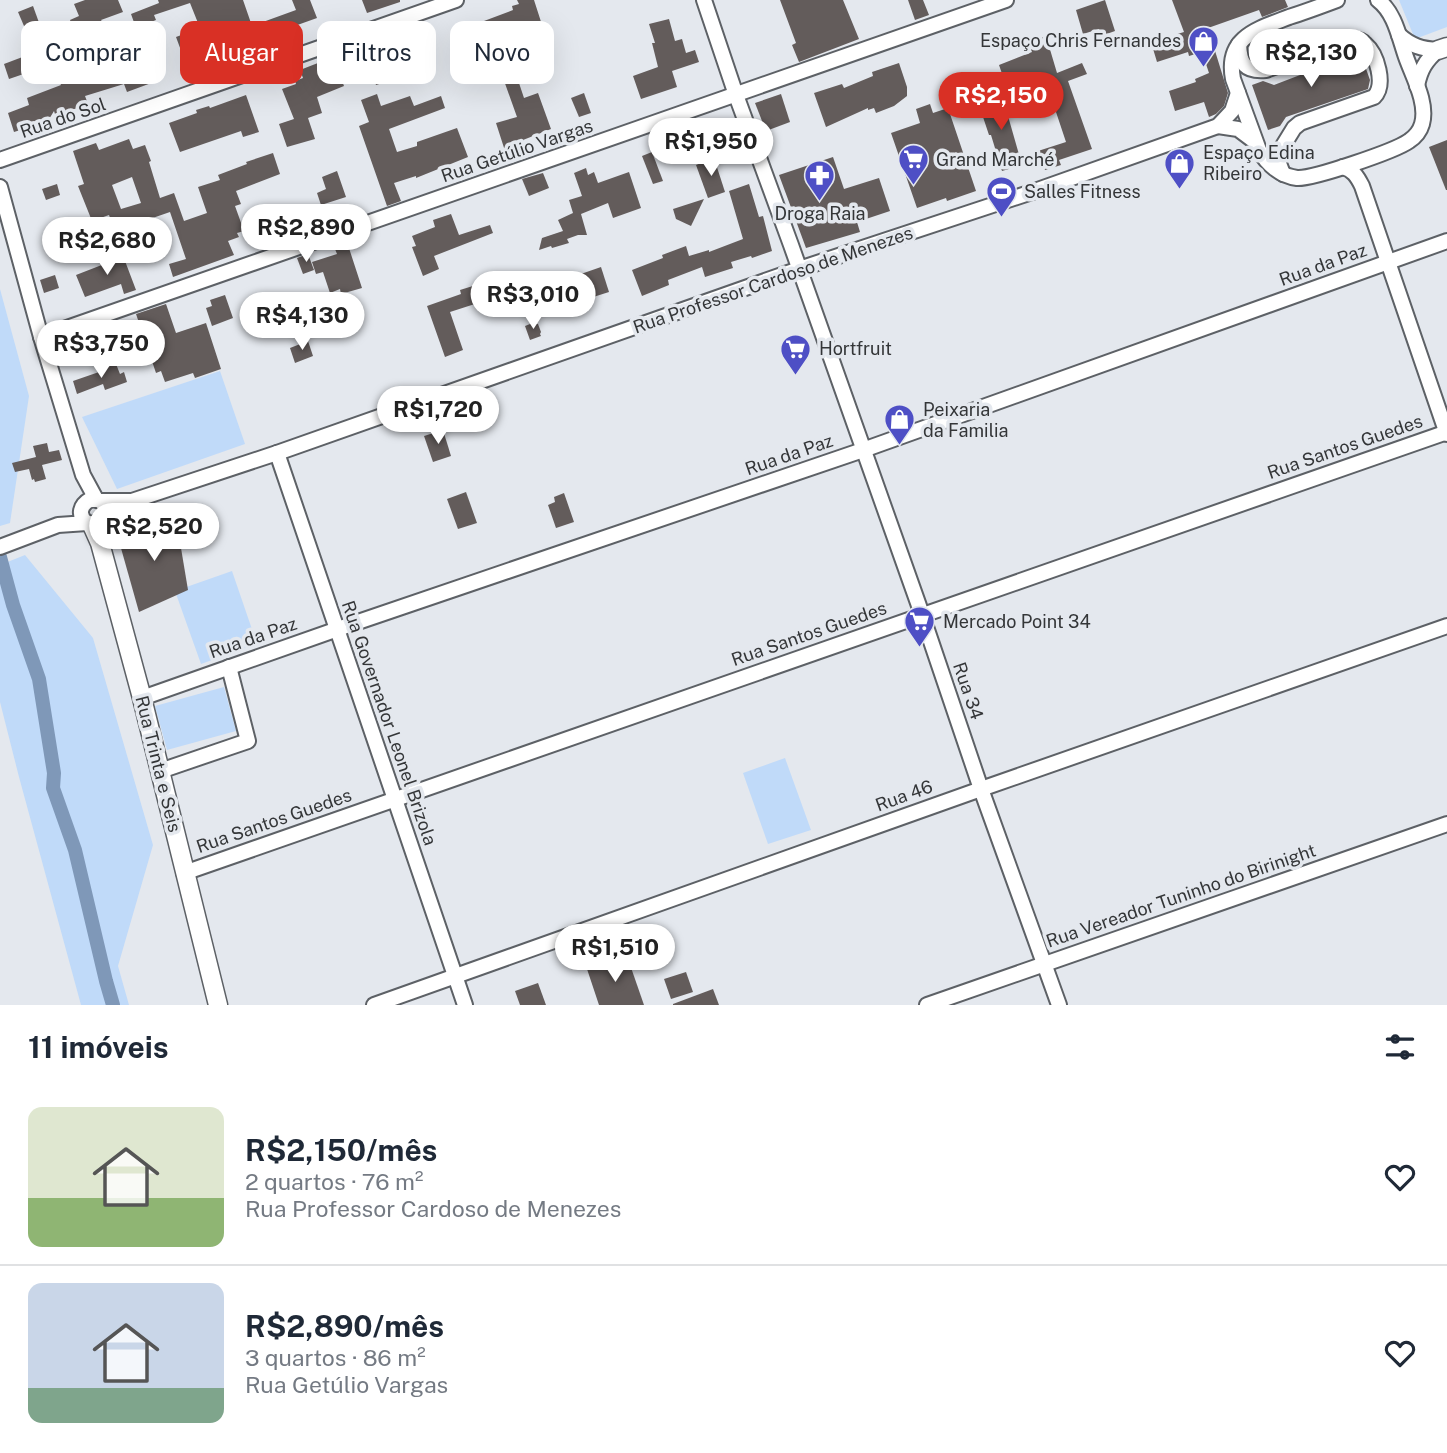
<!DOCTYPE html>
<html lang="pt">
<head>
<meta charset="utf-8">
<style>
	:root { --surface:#fff; --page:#f2f2f3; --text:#1f2937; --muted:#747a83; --line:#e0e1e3; --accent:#d93025 }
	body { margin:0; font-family:"Public Sans",sans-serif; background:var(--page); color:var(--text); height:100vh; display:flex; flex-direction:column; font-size:26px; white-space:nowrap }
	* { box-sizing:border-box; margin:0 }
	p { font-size:23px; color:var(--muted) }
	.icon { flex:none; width:38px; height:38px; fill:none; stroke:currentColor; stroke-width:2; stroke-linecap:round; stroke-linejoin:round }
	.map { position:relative; height:1005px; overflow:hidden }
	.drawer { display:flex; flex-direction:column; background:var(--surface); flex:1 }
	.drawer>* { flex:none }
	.banner { position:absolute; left:21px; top:21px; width:700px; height:63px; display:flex; gap:14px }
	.price { position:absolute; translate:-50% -60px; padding:0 16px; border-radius:24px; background:#fff; color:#222; font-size:23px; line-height:46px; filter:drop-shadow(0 2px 4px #0008) }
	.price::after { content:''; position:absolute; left:50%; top:42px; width:21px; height:16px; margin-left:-10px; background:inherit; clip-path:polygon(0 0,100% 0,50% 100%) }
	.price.current { background:var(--accent); color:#fff }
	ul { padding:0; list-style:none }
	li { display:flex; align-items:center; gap:21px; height:175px; padding:0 28px }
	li+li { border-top:2px solid var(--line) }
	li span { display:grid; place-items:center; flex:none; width:196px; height:140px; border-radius:14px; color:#555 }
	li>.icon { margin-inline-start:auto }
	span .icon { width:84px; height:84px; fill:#fffc; stroke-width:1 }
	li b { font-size:30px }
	h2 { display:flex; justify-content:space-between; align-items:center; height:84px; padding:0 28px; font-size:30px }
	.tag { padding:0 24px; border-radius:14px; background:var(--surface); box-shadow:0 7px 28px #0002; font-size:24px; line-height:63px }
	.tag.current { background:var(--accent); color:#fff }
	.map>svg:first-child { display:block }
	.green { fill:#c0daf9 }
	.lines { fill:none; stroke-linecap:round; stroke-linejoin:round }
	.canal { stroke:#7f98b8; stroke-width:14 }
	.building { fill:#635c5b; fill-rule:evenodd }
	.minor-casing { stroke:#5d6166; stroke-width:18 }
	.major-casing { stroke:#5d6166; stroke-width:21 }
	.minor { stroke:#fff; stroke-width:14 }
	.major { stroke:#fff; stroke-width:18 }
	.labels { text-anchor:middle; stroke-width:7; stroke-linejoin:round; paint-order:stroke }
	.poi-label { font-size:18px; fill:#343638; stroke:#e4e8ee; text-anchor:start }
	.street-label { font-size:18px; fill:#343638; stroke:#e4e8ee }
</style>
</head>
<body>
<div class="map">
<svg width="1447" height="1005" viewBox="0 0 1447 1005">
	<rect width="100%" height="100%" fill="#e4e8ee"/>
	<!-- green -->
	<g class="green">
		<path d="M1399,0H1447V27L1415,39Z"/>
		<path d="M0,289L29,396L10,523L0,526Z"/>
		<path d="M220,371L245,444L117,489L82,417Z"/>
		<path d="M25,555L93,638L153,845L118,966L129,1005H81L19,777L0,702V565Z"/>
		<path d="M232,571L257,644L201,664L175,591Z"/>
		<path d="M224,687L236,731L167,750L155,706Z"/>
		<path d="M785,758L811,830L768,844L743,773Z"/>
	</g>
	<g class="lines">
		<!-- canal -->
		<path class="canal" d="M0,557L13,605L39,679L54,773L53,788L75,850L106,981L113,1005"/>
	</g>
	<!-- building -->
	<g class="building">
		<path d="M85,0H118L123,12L101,20L103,23L75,34L70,20L79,16L74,4Z"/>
		<path d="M158,0H243L252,26L296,10L292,0H310L317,18L289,28L290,31L287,32L288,35L271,41L268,33L238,44L235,34L202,47L206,57L186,64L176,37L200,28L190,3L154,15L156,20L136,28L131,14L159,3Z"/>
		<path d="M362,0H400V2L367,13Z"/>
		<path d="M517,0H534L543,28L519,36L523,46L497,56L484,21L513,10L512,6L519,4Z"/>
		<path d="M780,0H843L859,39L799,62L792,45L796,43Z"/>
		<path d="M908,0H923L929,15L915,20Z"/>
		<path d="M1105,0L1115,31L1101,36L1099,29L1083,34L1076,10Z"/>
		<path d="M1172,0H1285L1288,7L1262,17L1259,10L1208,28L1228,93L1224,106L1216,114L1209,117L1204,102L1175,111L1169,91L1196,82L1195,79L1209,73L1202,52L1189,56L1188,52L1157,62L1151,42L1184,32Z"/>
		<path d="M33,6L46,42L33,47L18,12Z"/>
		<path d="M669,19L675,41L682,39L686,53L695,50L699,62L672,71L677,87L641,99L633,76L658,67L652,43H655L649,24Z"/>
		<path d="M1046,36L1057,73L1082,63L1087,74L1068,81L1092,149L1059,160L1061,165L1045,170L1038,151L1066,142L1053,103L1025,111L1017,88L1008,91L999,65L1032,52L1028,42Z"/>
		<path d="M393,47L397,60L412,55L416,66L400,72L402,77L376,85L368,60L374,58L373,54Z"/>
		<path d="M41,50L47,66L9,79L4,64Z"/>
		<path d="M1360,52L1370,80L1368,89L1286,117L1280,126L1268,130L1252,85L1263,81L1274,85Z"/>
		<path d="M332,54L344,86L317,97L322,113L308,118L315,139L287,147L279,124L294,119L282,89L296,84L295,81L303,78L300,70L323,61L322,57Z"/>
		<path d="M128,59L130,65L146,59L154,82L127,92L124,84L85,96L88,104L69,111L71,118L58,123L54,111L40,134L36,125L14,132L8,113L29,105L27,98L61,85L60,83L90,72L89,68L109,61L111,65Z"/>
		<path d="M899,63L907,87V96L894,106L876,113L874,108L868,110V108L826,127L814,93L842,84L844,88L873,76L872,72Z"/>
		<path d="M515,71L524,98L538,93L551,129L523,140L526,148L506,154L496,123L517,117L502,75Z"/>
		<path d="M584,93L591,113L579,117L571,98Z"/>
		<path d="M377,94L381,106L410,96L414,106L441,96L445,108L389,129L397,152L417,146V142L457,128L468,157L416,178V176L394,183L401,201L387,206L359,126L369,122L361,100Z"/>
		<path d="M781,94L790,122L766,131L755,103Z"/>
		<path d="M246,95L259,132L243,137L241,131L180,152L169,123L197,113L196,110L209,106L210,108Z"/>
		<path d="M1002,95L1022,165L1002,171L991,135H989L978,102Z"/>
		<path d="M930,104L933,113L948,108L976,191L947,201L946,198L917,208L891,133L920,123L916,109Z"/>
		<path d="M717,124L723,139L704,147L698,131Z"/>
		<path d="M129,139L133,149L145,145L151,161L149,162L160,198L174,193L184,221L207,213L198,187L220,180L218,175L247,164L246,162L273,153L280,174L236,191L241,204L235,206L244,231L237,233L239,237L228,241L234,255L173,277L169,264L186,259L170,212L141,222L139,217L113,226L109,215L92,221L78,186L84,184L73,151L96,143L99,150ZM132,177L141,203L121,209L112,185Z"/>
		<path d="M1447,140V190H1446L1429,147Z"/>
		<path d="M652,152L663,181L653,184L642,156Z"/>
		<path d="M833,157L844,189L879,178L890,211L857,222L860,232L806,248L779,175Z"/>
		<path d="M714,158L725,192L708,198L696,165Z"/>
		<path d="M586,168L588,175L594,172L598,183L629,172L641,208L613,218L608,203L581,214L587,235H578L567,239L569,243L552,248L551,246L539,250L542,238L563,231L558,220L573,213L569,200L582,196L574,173Z"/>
		<path d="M337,171L346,197L321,205L317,193L326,189L322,177Z"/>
		<path d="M543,173L549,188L529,196L522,179Z"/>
		<path d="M57,184L60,195L46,200L42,189Z"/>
		<path d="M749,184L759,217L763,216L772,251L752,258L751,256L731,262L733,268L705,277L702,267L668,280L669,285L642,296L632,270L663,258L662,255L686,246L689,256L709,250V252L743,239L729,191Z"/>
		<path d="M704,199L691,226L676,219L673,209Z"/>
		<path d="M451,214L459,235L490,225L493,233L434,256L439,269L423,276L412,247L416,246L412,236L435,227L433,220Z"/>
		<path d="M348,245L362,288L341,294L340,289L330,293L323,272L316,274L312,262L337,254L335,249Z"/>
		<path d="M122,253L136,290L124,294L121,284L85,297L76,275L112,261L111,257Z"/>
		<path d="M308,254L314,270L303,274L297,258Z"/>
		<path d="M601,267L609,292L587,299L578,275Z"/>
		<path d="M55,275L59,288L44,293L40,280Z"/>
		<path d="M476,285L481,302L450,312L463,350L445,357L427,306L461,294L460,290Z"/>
		<path d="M225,295L233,318L212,326L206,308L212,306L210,300Z"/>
		<path d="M166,304L176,333L206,323L221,369L195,378L193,373L165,382L161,371L156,373L136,314Z"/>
		<path d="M310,312L313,319L325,314L330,328L307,337L299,316Z"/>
		<path d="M535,322L536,324H538L541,332L540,334L541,336L530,340L525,326Z"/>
		<path d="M308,341L313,356L295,363L290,348Z"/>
		<path d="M116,364L120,374L124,372L127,382L105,390L103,384L77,394L73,381L99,372L98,370Z"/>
		<path d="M443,430L451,456L433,462L424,436Z"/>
		<path d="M47,443L49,452L59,450L62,460L42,465L46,479L35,482L34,479L32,480L29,469L15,472L12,463L36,457L33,446Z"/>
		<path d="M466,492L477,523L458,529L447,499Z"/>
		<path d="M564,493L574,522L556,528L548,505L555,502L554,497Z"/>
		<path d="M176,518L188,590L139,612L117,534Z"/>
		<path d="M627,956L644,1005H599L587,969Z"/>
		<path d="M686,972L693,992L671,999L664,979Z"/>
		<path d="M538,983L546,1005H520L515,991Z"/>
		<path d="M713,989L719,1005H673V1004Z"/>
	</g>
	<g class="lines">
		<defs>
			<g id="minor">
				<path d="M704,0L736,95L791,245L918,603L981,789L1059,1005"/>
				<path d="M1337,0C1321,6 1305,12 1289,17C1258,29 1225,37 1233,79L1259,150C1267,164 1280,176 1297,178C1313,179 1395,151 1409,141C1415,137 1420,131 1422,124C1428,103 1413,77 1406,57C1399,37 1395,13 1378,0"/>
				<path d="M1399,35C1411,46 1422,49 1438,50"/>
				<path d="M1239,44C1240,64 1245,72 1266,70L1349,40C1355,39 1361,39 1365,44C1377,54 1386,85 1374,97L1300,123L1294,128L1278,154L1277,158L1283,174"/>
				<path d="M1417,86C1420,70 1426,60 1438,50"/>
				<path d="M1218,126L1238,129L1254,141"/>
				<path d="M0,160L456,0"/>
				<path d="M1343,167C1353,170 1357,176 1362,186L1447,434"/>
				<path d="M0,187L41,337L83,475L96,499"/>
				<path d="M41,337L1006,0"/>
				<path d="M277,453L465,1005"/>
				<path d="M101,501H132L277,453L799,269L1032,192L1218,126L1232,111L1238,93"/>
				<path d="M0,547L58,525L87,523L95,525L100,523L105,518L106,508L101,501L91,499C80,505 77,515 87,523"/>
				<path d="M142,698L352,624L863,450L1447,241"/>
				<path d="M160,771L248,741L229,667"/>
				<path d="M184,873L1447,432"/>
				<path d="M374,1005L981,789L1447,626"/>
				<path d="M927,1005L1447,824"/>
			</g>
			<g id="major">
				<path d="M1438,50L1447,47"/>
				<path d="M92,525L100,543L142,698L218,1005"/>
			</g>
		</defs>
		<!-- minor casing -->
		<use href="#minor" class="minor-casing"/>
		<!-- major casing -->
		<use href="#major" class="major-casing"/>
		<!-- minor -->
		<use href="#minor" class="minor"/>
		<!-- major -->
		<use href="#major" class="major"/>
	</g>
	<!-- icons -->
	<defs>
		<symbol id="shop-pin" viewBox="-11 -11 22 30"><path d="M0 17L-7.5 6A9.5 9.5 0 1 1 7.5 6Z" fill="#4e4fc5" stroke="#e4e8ee"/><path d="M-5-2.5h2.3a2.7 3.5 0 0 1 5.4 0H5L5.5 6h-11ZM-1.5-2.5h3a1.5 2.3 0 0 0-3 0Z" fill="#fff"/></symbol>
		<symbol id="supermarket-pin" viewBox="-11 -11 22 30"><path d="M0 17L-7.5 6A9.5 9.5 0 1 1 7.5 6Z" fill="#4e4fc5" stroke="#e4e8ee"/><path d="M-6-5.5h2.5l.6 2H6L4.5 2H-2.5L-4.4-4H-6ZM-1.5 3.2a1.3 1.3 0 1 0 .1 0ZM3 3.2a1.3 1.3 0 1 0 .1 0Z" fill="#fff"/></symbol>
		<symbol id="pharmacy-pin" viewBox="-11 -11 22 30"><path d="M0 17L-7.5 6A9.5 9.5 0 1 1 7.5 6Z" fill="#4e4fc5" stroke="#e4e8ee"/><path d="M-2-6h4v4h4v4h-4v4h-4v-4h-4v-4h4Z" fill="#fff"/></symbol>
		<symbol id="stadium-pin" viewBox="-11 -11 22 30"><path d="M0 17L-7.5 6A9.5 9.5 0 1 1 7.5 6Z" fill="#4e4fc5" stroke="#e4e8ee"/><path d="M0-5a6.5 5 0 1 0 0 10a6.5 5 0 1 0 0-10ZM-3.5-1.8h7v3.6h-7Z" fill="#fff"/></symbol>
	</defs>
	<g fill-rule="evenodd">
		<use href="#shop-pin" x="1186" y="24" width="35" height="47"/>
		<use href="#supermarket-pin" x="896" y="142" width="35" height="47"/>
		<use href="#shop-pin" x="1162" y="146" width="35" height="47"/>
		<use href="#pharmacy-pin" x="802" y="158" width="35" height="47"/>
		<use href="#stadium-pin" x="984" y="174" width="35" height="47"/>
		<use href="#supermarket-pin" x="778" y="332" width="35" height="47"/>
		<use href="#shop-pin" x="882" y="402" width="35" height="47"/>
		<use href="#supermarket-pin" x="902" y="604" width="35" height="47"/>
	</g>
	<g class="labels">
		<!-- poi labels -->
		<g class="poi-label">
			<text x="1181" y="47" text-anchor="end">Espaço Chris Fernandes</text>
			<text x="1203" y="159">Espaço Edina<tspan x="1203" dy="21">Ribeiro</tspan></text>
			<text x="936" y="166">Grand Marché</text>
			<text x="1024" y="198">Salles Fitness</text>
			<text x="820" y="220" text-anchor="middle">Droga Raia</text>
			<text x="819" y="355">Hortfruit</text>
			<text x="923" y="416">Peixaria<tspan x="923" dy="21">da Familia</tspan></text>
			<text x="943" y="628">Mercado Point 34</text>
		</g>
		<!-- street labels -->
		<g class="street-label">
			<text transform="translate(63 118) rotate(-19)" y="6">Rua do Sol</text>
			<text transform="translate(517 151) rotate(-19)" y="6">Rua Getúlio Vargas</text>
			<text transform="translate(1323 265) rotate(-20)" y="6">Rua da Paz</text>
			<text transform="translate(773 280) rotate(-19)" y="6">Rua Professor Cardoso de Menezes</text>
			<text transform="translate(1345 447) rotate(-19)" y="6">Rua Santos Guedes</text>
			<text transform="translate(789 455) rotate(-19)" y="6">Rua da Paz</text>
			<text transform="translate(809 634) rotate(-19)" y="6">Rua Santos Guedes</text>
			<text transform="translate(253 638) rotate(-19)" y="6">Rua da Paz</text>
			<text transform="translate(968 691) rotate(71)" y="6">Rua 34</text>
			<text transform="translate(389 723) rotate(71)" y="6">Rua Governador Leonel Brizola</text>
			<text transform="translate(158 764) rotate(76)" y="6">Rua Trinta e Seis</text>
			<text transform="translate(904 796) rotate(-20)" y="6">Rua 46</text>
			<text transform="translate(274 821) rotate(-19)" y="6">Rua Santos Guedes</text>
			<text transform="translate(1181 896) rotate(-19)" y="6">Rua Vereador Tuninho do Birinight</text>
		</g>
	</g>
</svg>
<b class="price" style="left:1311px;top:89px">R$2,130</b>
<b class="price current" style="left:1001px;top:132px">R$2,150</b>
<b class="price" style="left:711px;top:178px">R$1,950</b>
<b class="price" style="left:306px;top:264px">R$2,890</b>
<b class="price" style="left:107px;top:277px">R$2,680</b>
<b class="price" style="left:533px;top:331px">R$3,010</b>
<b class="price" style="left:302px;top:352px">R$4,130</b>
<b class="price" style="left:101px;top:380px">R$3,750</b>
<b class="price" style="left:438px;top:446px">R$1,720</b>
<b class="price" style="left:154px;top:563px">R$2,520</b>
<b class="price" style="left:615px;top:984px">R$1,510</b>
<div class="banner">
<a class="tag">Comprar</a>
<a class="tag current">Alugar</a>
<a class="tag">Filtros</a>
<a class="tag">Novo</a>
</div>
</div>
<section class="drawer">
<h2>11 imóveis<svg class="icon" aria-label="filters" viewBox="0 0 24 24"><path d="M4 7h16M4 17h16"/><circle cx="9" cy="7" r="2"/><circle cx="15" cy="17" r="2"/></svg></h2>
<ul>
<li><span style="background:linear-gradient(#dfe7d0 65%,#8fb573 0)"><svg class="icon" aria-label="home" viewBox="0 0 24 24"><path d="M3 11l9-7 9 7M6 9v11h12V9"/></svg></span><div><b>R$2,150/mês</b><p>2 quartos · 76 m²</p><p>Rua Professor Cardoso de Menezes</p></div><svg class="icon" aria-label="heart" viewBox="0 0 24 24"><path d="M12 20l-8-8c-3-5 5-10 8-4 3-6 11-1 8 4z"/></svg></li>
<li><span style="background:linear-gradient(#c9d6e8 75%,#7fa58c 0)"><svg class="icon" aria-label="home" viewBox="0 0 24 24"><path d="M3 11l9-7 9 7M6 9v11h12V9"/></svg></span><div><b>R$2,890/mês</b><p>3 quartos · 86 m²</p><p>Rua Getúlio Vargas</p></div><svg class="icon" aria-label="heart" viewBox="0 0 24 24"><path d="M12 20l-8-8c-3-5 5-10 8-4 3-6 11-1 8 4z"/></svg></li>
</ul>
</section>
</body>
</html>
